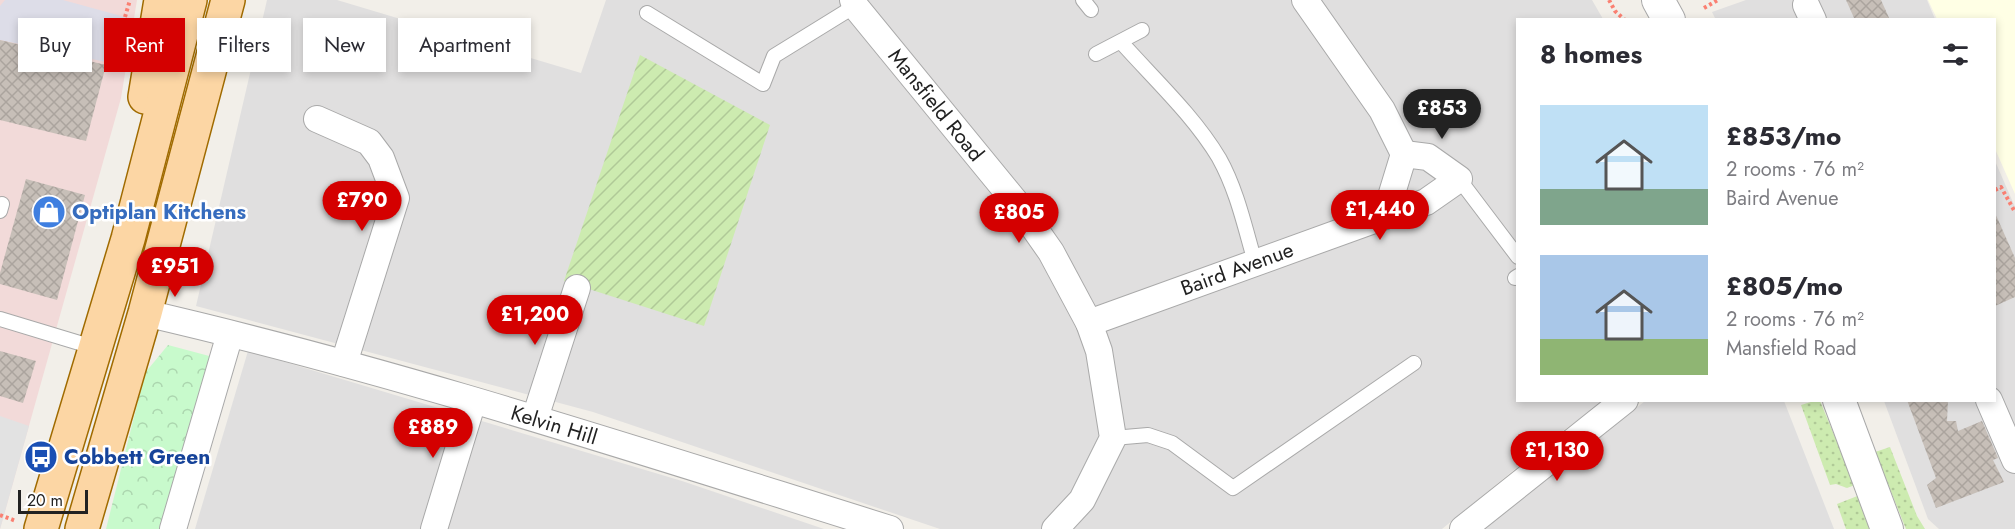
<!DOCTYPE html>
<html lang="en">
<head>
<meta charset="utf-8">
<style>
	:root { --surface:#fff; --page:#f2f2f3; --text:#2b2b33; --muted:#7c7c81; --accent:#d40000 }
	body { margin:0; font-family:Jost,sans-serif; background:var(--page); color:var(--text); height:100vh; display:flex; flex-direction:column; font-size:22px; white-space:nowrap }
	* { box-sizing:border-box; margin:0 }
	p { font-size:20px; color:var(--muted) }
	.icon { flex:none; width:33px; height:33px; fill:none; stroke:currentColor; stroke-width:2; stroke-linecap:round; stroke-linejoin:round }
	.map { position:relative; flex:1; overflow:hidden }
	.side { position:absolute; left:1516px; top:18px; width:480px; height:384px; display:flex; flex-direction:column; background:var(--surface); border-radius:0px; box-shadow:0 3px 9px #0003 }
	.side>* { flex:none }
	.hud { position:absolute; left:18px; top:18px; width:570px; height:54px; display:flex; gap:12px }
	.scale { position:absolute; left:18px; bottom:15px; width:70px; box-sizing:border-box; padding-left:6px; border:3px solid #222; border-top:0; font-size:16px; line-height:21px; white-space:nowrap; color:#222; -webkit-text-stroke:4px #fff; paint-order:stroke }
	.price { position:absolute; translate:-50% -51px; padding:0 14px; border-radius:21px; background:var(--accent); color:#fff; font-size:20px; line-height:39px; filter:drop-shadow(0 2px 3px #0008) }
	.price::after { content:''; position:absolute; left:50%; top:36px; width:18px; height:14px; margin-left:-9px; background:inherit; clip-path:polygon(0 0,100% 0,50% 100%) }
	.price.on { background:#222; color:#fff }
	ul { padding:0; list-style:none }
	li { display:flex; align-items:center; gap:18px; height:150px; padding:0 24px }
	li span { display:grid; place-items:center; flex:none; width:168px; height:120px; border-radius:0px; color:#555 }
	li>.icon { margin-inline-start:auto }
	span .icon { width:72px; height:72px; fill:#fffc; stroke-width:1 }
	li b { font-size:26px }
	h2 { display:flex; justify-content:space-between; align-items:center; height:72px; padding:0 24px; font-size:26px }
	.pill { padding:0 21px; border-radius:0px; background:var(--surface); box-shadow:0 3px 9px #0003; font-size:21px; line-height:54px }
	.pill.on { background:var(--accent); color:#fff }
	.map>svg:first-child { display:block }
	.residential { fill:#e0dfdf }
	.commercial { fill:#f2dad9 }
	.education { fill:#ffffe5 }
	.grass { fill:url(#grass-dots) }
	.park { fill:url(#park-crowns) }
	.garden { fill:url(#garden-furrows) }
	.parking { fill:#e2e2e2 }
	.plaza { fill:#dddde8 }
	.building { fill:url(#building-cross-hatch) }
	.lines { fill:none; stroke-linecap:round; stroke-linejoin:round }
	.service-casing { stroke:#a9a9a9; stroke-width:16 }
	.minor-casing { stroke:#a9a9a9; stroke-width:28 }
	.tertiary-casing { stroke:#a9a9a9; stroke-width:34 }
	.primary-casing { stroke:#a06b00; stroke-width:36 }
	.path { stroke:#fa8072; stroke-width:4; stroke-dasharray:3 3; stroke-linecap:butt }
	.service { stroke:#fff; stroke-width:14 }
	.minor { stroke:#fff; stroke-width:26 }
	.tertiary { stroke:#fff; stroke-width:32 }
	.primary { stroke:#fcd6a4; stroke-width:33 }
	.labels { text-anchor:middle; stroke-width:5; stroke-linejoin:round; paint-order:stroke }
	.street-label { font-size:21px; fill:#222; stroke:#fff }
	.shop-label { font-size:21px; font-weight:bold; fill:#366cbe; stroke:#fff; text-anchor:start }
	.transit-label { font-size:21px; font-weight:bold; fill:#164399; stroke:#fff; text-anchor:start }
</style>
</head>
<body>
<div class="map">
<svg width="2015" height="529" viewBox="0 0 2015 529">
	<defs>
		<pattern id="grass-dots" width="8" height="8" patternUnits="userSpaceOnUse" patternTransform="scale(1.5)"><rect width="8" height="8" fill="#cdebb0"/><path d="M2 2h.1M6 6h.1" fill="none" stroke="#b0c997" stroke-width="1.8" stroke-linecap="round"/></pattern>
		<pattern id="park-crowns" width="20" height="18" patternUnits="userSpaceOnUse" patternTransform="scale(1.5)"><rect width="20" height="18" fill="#c8facc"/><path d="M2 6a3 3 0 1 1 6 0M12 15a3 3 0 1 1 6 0" fill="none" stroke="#acd6af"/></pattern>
		<pattern id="garden-furrows" width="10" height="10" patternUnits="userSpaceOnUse" patternTransform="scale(1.5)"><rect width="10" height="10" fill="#cdebb0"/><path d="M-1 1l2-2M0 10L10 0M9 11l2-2" fill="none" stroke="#b0c997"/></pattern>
		<pattern id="building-cross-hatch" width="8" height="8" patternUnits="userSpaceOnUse" patternTransform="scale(1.5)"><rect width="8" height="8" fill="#c7bfb8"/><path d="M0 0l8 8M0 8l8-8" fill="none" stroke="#aba49e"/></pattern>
	</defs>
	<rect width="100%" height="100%" fill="#f2efe9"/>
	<!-- residential -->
	<g class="residential">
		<path d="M267,0H337L581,73L606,0H1592L1603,19L1518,20V400L1605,401L1554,437L1442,529H940L593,412L196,306Z"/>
		<path d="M1746,0H1927L1935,19L1716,20L1712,12Z"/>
		<path d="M1995,161L2015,207V529H1939L1928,519L1884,401L1995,400Z"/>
		<path d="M248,351L682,481L824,529H195Z"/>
		<path d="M1645,401H1784L1834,529H1484Z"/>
	</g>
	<!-- commercial -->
	<path class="commercial" d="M0,0H137L121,98L0,529Z"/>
	<!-- education -->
	<path class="education" d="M1928,0H2015V194L1995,149V20L1937,19Z"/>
	<!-- grass -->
	<g class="grass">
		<path d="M1814,401H1820L1855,485L1847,488L1836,484L1830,485L1801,405Z"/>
		<path d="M1890,447L1917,516L1925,529H1906L1875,452Z"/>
		<path d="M1860,495L1873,529H1846L1837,504Z"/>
	</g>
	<!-- park -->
	<path class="park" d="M168,345L213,357L159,529H106L145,373Z"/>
	<!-- garden -->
	<path class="garden" d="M640,55L770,125L704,326L564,281Z"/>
	<!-- parking -->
	<path class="parking" d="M0,416L29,426L0,529Z"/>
	<!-- plaza -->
	<path class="plaza" d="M5,0H63L125,17L111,63L0,40V6Z"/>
	<!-- building -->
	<g class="building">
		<path d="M1846,0H1881L1890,20H1855Z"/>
		<path d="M0,40L106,65L86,141L0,120Z"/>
		<path d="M26,179L85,195L57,300L0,284V273Z"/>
		<path d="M1995,213L2015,258V297L1995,306Z"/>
		<path d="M0,351L36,361L23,403L0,396Z"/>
		<path d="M1907,400H1948L1947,421H1956L1958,431L1982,421L1998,458L1993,460L2004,482L1936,508L1927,485L1936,478Z"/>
	</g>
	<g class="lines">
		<defs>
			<g id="service">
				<path d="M1083,0L1091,10"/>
				<path d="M647,13L763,84L774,56L855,6"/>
				<path d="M1121,42C1154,79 1194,116 1219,158C1237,190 1245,228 1255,262"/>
				<path d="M1096,54L1142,30"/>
				<path d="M1459,179L1518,257"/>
				<path d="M0,211L2,204"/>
				<path d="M1515,278L1518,276"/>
				<path d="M0,319L96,348"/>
				<path d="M1113,438L1148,435L1172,443L1233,488L1414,363"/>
			</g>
			<g id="minor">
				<path d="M853,0L855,6L1018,205L1051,252L1089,323L1099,351L1113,438L1082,500L1055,529"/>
				<path d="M1806,5L1813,20"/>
				<path d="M317,119L369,142L381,158L396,198L344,363"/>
				<path d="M1385,216L1426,202L1459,179L1428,157L1404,154"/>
				<path d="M145,313C397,371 643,452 890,529"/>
				<path d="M1089,323L1385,216L1404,154L1382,110L1305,0"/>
				<path d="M1989,400L2015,460"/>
				<path d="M535,418L577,288"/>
				<path d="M173,529L230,334"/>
				<path d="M434,529L473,401"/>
				<path d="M1463,529L1625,400"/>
			</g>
			<g id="tertiary">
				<path d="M1658,0L1669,20"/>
				<path d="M1839,400L1887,529"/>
			</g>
			<g id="primary">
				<path d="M145,97L161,0"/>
				<path d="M41,529L128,239L190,0"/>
				<path d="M82,529L145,313L228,0"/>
			</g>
		</defs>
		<!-- service casing -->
		<use href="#service" class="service-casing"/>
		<!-- minor casing -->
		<use href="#minor" class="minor-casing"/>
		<!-- tertiary casing -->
		<use href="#tertiary" class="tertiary-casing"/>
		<!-- primary casing -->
		<use href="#primary" class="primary-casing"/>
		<!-- path -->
		<g class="path">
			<path d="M1609,0L1615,11L1625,20"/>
			<path d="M1704,8L1718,0"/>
			<path d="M125,17L130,0"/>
			<path d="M118,38L127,41"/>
			<path d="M1995,190L2001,187L2015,212"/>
			<path d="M0,515L16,521"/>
		</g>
		<!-- service -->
		<use href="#service" class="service"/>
		<!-- minor -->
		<use href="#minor" class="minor"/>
		<!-- tertiary -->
		<use href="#tertiary" class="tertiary"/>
		<!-- primary -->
		<use href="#primary" class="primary"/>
	</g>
	<!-- icons -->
	<defs>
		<symbol id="shop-disc" viewBox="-11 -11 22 22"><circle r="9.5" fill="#3f7fe0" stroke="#fff"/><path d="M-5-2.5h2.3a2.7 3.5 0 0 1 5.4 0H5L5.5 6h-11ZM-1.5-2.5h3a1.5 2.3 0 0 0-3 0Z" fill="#fff"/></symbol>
		<symbol id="bus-disc" viewBox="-11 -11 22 22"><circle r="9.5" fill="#1a4fb4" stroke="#fff"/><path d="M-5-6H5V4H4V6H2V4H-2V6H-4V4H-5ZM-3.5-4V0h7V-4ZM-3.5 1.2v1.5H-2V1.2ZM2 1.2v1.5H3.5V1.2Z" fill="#fff"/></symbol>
	</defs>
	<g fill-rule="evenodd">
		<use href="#shop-disc" x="30" y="193" width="38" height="38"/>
		<use href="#bus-disc" x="22" y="438" width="38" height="38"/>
	</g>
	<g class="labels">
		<!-- street labels -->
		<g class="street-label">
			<text transform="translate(936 105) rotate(51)" y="7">Mansfield Road</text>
			<text transform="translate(1237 269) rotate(-20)" y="7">Baird Avenue</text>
			<text transform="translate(554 425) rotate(17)" y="7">Kelvin Hill</text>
		</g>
		<!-- shop labels -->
		<g class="shop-label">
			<text x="72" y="219">Optiplan Kitchens</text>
		</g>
		<!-- transit labels -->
		<g class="transit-label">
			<text x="64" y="464">Cobbett Green</text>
		</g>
	</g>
</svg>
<div class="scale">20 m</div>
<b class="price on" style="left:1442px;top:140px">£853</b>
<b class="price" style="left:362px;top:232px">£790</b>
<b class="price" style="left:1380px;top:241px">£1,440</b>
<b class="price" style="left:1019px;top:244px">£805</b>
<b class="price" style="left:175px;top:298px">£951</b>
<b class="price" style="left:535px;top:346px">£1,200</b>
<b class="price" style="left:433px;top:459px">£889</b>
<b class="price" style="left:1557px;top:482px">£1,130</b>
<div class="hud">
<a class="pill">Buy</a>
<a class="pill on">Rent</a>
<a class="pill">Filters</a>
<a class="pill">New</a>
<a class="pill">Apartment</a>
</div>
<section class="side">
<h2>8 homes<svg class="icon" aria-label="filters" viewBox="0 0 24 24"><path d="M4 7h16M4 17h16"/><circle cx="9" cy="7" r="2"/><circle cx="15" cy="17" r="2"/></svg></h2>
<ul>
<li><span style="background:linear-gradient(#bfe0f5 70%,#7fa58c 0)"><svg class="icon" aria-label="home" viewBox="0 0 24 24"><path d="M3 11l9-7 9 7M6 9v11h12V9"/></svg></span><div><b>£853/mo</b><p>2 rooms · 76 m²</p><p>Baird Avenue</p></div></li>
<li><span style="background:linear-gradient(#a9c7e8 70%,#8fb573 0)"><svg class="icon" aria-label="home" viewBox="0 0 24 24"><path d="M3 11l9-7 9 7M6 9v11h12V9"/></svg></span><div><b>£805/mo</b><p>2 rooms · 76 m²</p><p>Mansfield Road</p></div></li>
</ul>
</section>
</div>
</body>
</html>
